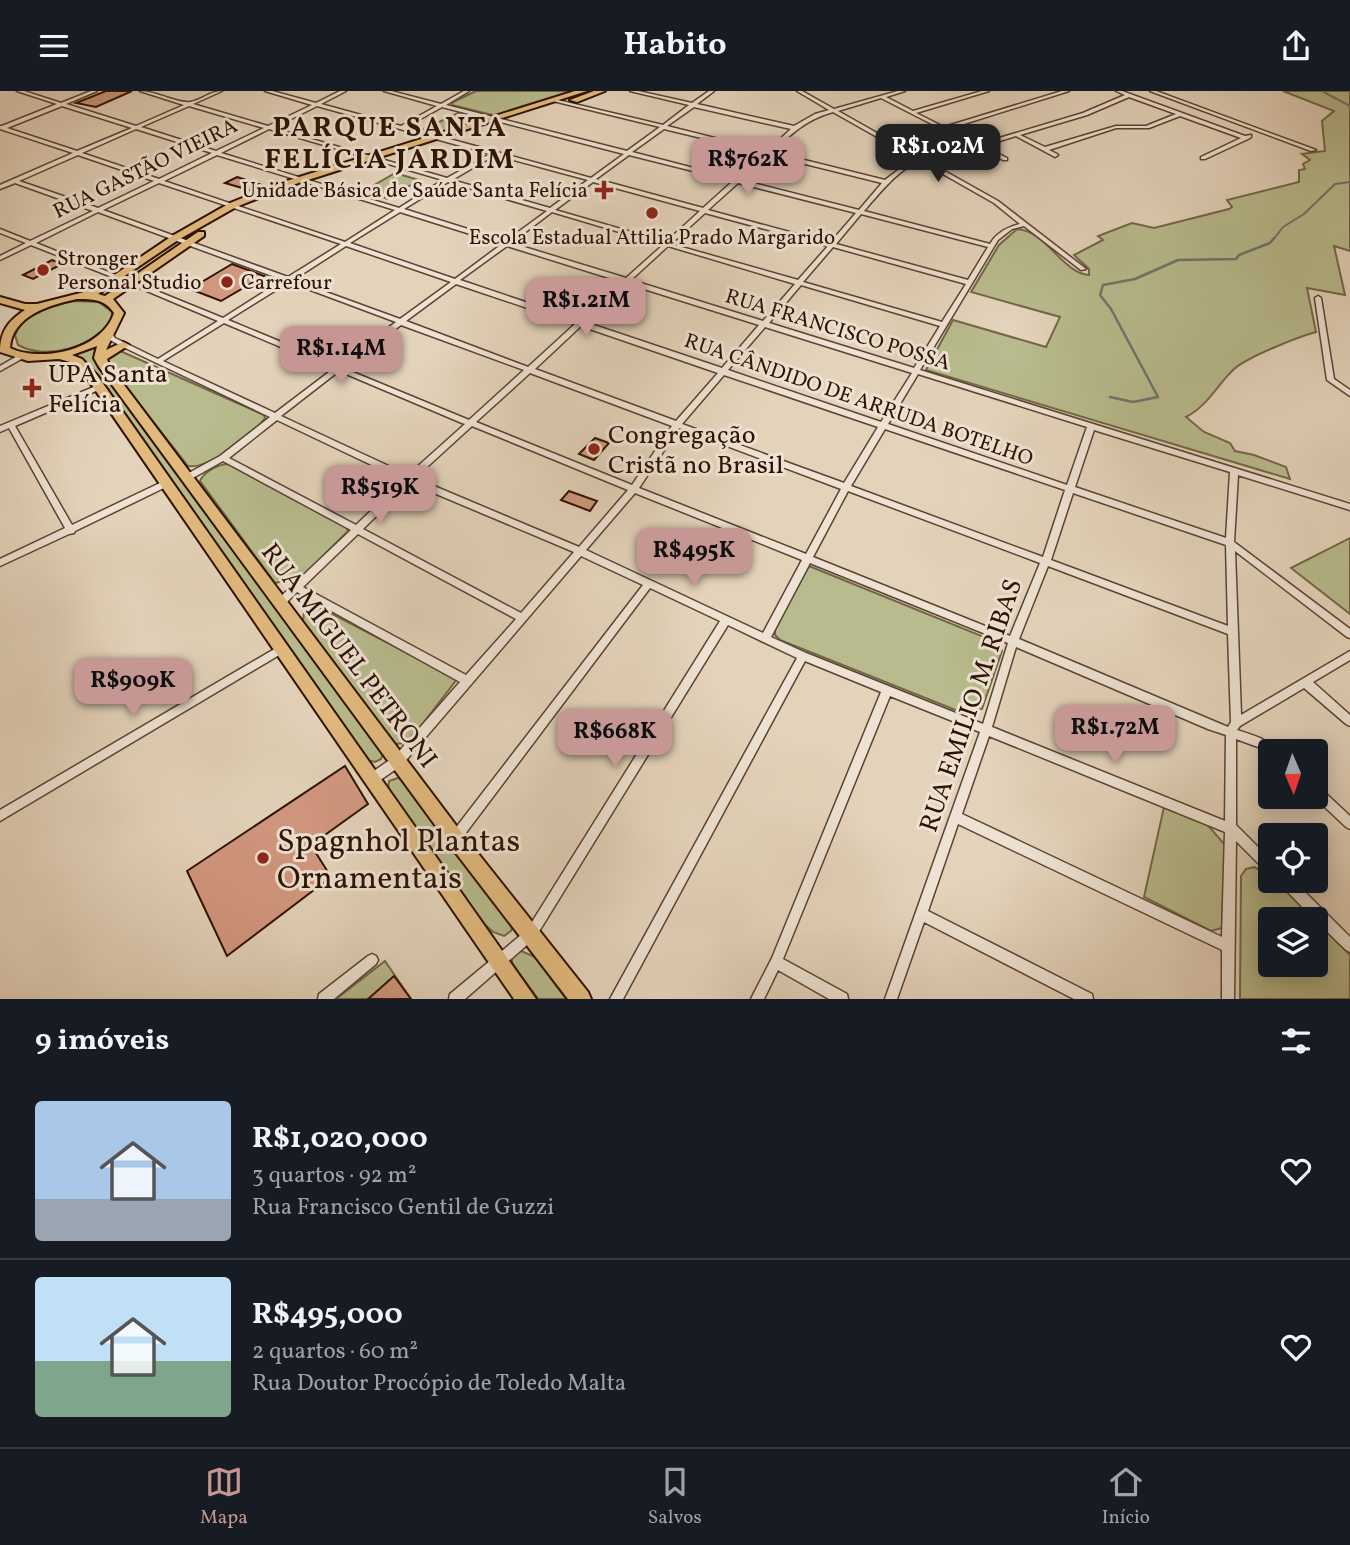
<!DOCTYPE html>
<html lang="pt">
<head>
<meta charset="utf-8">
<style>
	:root { --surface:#171b24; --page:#242831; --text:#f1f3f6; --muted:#9ea1a6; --line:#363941; --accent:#c59692 }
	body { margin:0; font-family:Vollkorn,serif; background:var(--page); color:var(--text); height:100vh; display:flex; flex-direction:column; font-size:26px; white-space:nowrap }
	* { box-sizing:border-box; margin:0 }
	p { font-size:23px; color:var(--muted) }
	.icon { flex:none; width:38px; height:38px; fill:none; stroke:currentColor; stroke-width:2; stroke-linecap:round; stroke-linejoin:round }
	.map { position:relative; height:908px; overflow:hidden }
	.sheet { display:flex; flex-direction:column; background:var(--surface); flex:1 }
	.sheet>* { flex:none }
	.needle { width:46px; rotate:178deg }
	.fabs { position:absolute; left:1258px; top:648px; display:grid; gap:14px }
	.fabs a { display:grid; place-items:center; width:70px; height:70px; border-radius:7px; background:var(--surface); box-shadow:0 4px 18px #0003; font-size:35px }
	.price { position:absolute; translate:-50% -60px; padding:0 16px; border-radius:14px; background:var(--accent); color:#111; font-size:23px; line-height:46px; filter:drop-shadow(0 2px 4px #0008) }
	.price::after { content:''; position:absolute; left:50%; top:42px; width:21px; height:16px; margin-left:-10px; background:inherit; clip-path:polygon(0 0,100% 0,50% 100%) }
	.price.on { background:#222; color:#fff }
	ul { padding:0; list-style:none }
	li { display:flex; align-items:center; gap:21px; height:175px; padding:0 35px }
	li+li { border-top:2px solid var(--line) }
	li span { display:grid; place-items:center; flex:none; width:196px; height:140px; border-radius:7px; color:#555 }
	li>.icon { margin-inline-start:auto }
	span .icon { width:84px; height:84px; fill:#fffc; stroke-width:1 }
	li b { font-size:30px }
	h2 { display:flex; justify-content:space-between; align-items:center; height:84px; padding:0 35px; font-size:30px }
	header { display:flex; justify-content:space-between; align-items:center; height:91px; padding:0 35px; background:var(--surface); font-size:32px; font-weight:700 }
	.tabs { display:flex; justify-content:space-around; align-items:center; height:98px; border-top:2px solid var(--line); background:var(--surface); font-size:19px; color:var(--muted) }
	.tabs a { display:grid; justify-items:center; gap:4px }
	.tabs .on { color:var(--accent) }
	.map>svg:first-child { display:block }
	.green { fill:#b8bb8d; stroke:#736648; stroke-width:2 }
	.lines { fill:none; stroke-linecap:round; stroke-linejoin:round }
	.stream-far1 { stroke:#6c756e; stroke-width:2 }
	.stream { stroke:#6c756e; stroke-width:2.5 }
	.building { fill:#d29880; stroke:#2e1202; stroke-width:2 }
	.minor-casing { stroke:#5c4230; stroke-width:3 }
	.primary-casing { stroke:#2e1202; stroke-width:4 }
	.minor { fill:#ede2d3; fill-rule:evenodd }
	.primary { fill:#e2ba7e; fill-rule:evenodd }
	.poi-dot { fill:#8f2418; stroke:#ede2d3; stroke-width:2.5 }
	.labels { text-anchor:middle; stroke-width:6; stroke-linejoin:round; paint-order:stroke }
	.far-street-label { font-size:21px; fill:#2e1202; stroke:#ede2d3 }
	.far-poi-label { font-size:21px; fill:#2e1202; stroke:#ede2d3; text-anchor:start }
	.poi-label { font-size:26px; fill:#2e1202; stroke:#ede2d3; text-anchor:start }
	.street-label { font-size:26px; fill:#2e1202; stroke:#ede2d3 }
	.far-district-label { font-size:28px; font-weight:bold; letter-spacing:2px; fill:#2e1202; stroke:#ede2d3 }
	.near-poi-label { font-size:32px; fill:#2e1202; stroke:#ede2d3; text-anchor:start }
</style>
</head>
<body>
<header><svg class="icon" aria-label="menu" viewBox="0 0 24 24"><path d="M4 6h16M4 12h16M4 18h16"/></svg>Habito<svg class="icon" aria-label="share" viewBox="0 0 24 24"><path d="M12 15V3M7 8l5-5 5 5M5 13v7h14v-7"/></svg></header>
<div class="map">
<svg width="1350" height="908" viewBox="0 0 1350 908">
	<rect width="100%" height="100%" fill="#e4d3bb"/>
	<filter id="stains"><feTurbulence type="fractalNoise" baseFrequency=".00286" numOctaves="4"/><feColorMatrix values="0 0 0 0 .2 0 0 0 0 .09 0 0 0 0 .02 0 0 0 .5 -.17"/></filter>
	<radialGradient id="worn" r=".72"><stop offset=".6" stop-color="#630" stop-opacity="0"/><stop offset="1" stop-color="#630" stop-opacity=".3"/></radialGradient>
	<!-- green -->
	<g class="green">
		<path d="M476,0H577L496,25L452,14L453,11Z"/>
		<path d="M1283,0H1350V160L1334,155L1345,204L1307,197L1316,241C1298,246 1244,267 1232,280C1216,296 1207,315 1186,326L1204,341L1230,352L1235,360L1254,364L1286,376L1290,388L926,279L953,229L1046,256L1060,226L971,201L999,154L1017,138C1047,140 1062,182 1089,184V178L1074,164L1103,149L1098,145L1132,132L1154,137L1229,118L1232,116L1227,109L1299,91V79L1305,78L1303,73L1310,69L1302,63L1325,60L1322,30L1334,20Z"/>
		<path d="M460,21L485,28L440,43L420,40Z"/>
		<path d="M395,82L419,89L388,108L364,100Z"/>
		<path d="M73,210L99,211L112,221V228C94,256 47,270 18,254L15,244C24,222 51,215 73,210Z"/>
		<path d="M98,252L97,260L384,660L381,668L375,671L367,669L93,280L82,267L74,264Z"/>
		<path d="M118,259L264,324L265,327C254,343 207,379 188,375L108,273L106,267Z"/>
		<path d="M228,373L346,436L348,440L303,485L275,492L200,390C203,382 218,373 228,373Z"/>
		<path d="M1350,447V523L1291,477Z"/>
		<path d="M809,475L994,550L1002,560L982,618L963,622L780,549L775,544V535Z"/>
		<path d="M313,517H321L457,588L408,652L395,653L303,530L304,521Z"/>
		<path d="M401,686L513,833L511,840L504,845L493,841L479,828L388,699L389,690Z"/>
		<path d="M1164,716L1206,732L1225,754L1222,837L1211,840L1144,806Z"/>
		<path d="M1254,776L1270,784V789H1277L1314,828H1270V873H1316V829L1350,864V908H1240L1241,785L1246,778Z"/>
		<path d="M521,860L535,866L566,908H538L512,872V865Z"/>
		<path d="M385,870L411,908H336Z"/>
	</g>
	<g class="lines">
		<!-- stream-far1 -->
		<g class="stream-far1">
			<path d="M1322,0L1350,15"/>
			<path d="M1273,149L1283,136L1304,123L1335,93L1350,91"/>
		</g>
		<!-- stream -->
		<path class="stream" d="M1110,306L1133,311L1158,306L1111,218L1100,204L1103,194L1135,188L1178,169L1236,168L1239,164L1270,152L1274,147"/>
	</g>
	<!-- building -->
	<g class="building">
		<path d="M106,0H132L96,16L76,12Z"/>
		<path d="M237,86L265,95L252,100L225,92Z"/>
		<path d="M52,169L62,173L33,188L23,184Z"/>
		<path d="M232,173L264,185L221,210L190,198Z"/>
		<path d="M595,347L609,352L594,369L579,363Z"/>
		<path d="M569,400L597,410L590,420L561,409Z"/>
		<path d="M345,675L368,713L311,754L331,786L227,865L187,780Z"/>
		<path d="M394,885L411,908H368Z"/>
	</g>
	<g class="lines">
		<defs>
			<g id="minor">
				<path d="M17,0H24L61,12L91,0H97L66,13L136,35L184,14L140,0C154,0 180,13 190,11C202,9 210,0 222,0L193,13L268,35L312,14L265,0H272L316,12L340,0H346L321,13L401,35L437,15L384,0H391L441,13L464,0H469L446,14L627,60L660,36L553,10V8L663,34L689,14L630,0H638L692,12L709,0H714L697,13L794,35L815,23L829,19L797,0H802L834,18L898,0H905L886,6L913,20L982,0H989L916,22L944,36L1062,0H1069L948,38L979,53L1083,22L1125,4L1116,0H1122L1245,45L1251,44V46L1248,48L1205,68H1201V66L1241,47L1180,25L1149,37H1116L1049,59L1057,63L1058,64L1055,66L1016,45L983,55L1007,67V69H1003L973,54L925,69L998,110L1086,178L1081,179L1024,135L1012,138L998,149L920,279L1350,413V419L1238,384L1234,451L1350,538V547L1347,546L1235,460L1241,624L1350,560V569L1313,591L1350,624V635L1346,633L1304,597L1240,635L1237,639C1252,644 1267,647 1276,660H1270V665L1258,656L1236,648V734L1270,768V782L1266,780L1236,750L1234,908H1222V859L958,733L928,820L1092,903L1093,908H1074L924,831L897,908H885L980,641L890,605L783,868L847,903L848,908H829L778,879L764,908H751L772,867L881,601L805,570L623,908H610L797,567L728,534L535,847L465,908H449L450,903L527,839L720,530L650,497L459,751L455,753L451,751L449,747L451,743L643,494L581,465L402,674L376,692L372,693L368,692L367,688L368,684L394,666L460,591L297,501L283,515H277L275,512L277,509L351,439L223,370L191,388H185L184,386L185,384L220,365L270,326L121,255L110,249L106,242L109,240L111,241L115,247L158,268L218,230L128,192V190H132L223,227L283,189L98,121L36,152L121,186V188H117L31,154L0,169V165L26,152L0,142V138L30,150L93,120L15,92L0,98V94L73,62L0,38V35H2L57,13ZM1129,6L1176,23L1146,35H1116L1045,56L1020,44L1087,24ZM881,7L969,52L921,67L838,20ZM62,15L132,37L77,60L7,37ZM189,15L264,37L216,60L141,36ZM317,15L490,63L447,87L273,37ZM442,16L624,63L591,87L406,36ZM694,16L791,38L767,60L667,35ZM833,21L916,68L910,70L885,89L772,61C791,43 807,28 833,21ZM136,38L212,62L159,88L82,62ZM269,38L443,89L399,117L221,62ZM664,38L764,62L736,88L632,61ZM78,64L154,90L98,117L19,90ZM217,64L395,119L345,151L164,90ZM495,64L588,89L550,117L452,89ZM629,64L733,90L703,117L596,88ZM769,64L882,92L859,119L741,89ZM920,70L994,112L1020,133C1008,136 997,141 990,153L864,120C878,104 899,77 920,70ZM448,91L547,120L506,150L404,118ZM593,91L700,120L666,151L555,119ZM159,92L341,153L288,186L103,119ZM738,92L856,122L830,152L708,119ZM400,121L502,153L455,188L350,152ZM552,121L663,154L626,187L511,152ZM705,122L828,155L798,189L671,153ZM861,123L988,156L968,189L836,153ZM346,155L451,191L400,228L293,189ZM507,155L622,191L579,229L460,189ZM668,155L795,193L763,230L631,189ZM833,156L966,193L942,231L803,191ZM289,191L396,231L337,274L228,229ZM456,193L575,233L528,276L406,230ZM628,193L759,234L722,277L585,231ZM801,194L940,235L914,277L769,232ZM224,232L333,278L275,322L163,270ZM401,234L524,279L469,329L343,277ZM581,235L718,282L676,330L535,278ZM765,236L912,282L881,331L728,279ZM339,280L462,332L465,333L408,384L281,325ZM530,282L672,335L632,394L476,331ZM918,283L1087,336L1067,394L888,333ZM724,284L878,336L844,392L682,333ZM277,329L403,389L356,434L229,367ZM472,335L628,399L579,456L415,387ZM679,337L841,398L806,463L639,397ZM885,338L1065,399L1043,466L851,395ZM1094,339L1230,381L1226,447L1075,396ZM410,392L574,461L521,522L363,438ZM848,400L1040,472L1010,545L813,466ZM635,402L802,469L763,542L586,459ZM1073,402L1226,454L1228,535L1051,469ZM358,443L516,528L466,584L303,496ZM810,472L1008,552L983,633L806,562L771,546ZM1048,475L1228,543L1231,631L1228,636L1019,548ZM1016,556L1208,638L1226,644L1225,730L992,636ZM989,645L1225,741L1222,846L962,723Z"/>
				<path d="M1150,0H1156L1316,59L1311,60Z"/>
				<path d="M1318,205L1321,207L1334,288L1350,299V305L1327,289L1315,207Z"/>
				<path d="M19,264H21L25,266L0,280V275Z"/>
				<path d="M96,295H102L103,297L15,335L72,434L162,391L165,390L169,393L168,395L75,440L74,442L69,443L0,475V468L65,437L9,337L0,341V335Z"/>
				<path d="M283,553L286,554L288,557L286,560L0,730V719Z"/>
				<path d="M1316,696L1320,697L1350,725V738L1346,736L1313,705H1316Z"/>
				<path d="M1278,789H1293L1350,846V861L1346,859L1316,830V828H1314L1280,793Z"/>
				<path d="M372,863L376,865L378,869L376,873L334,908H318L319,903L368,865Z"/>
			</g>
			<g id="primary">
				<path d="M575,0H587L286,96L236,116L178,149L98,203L105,205L198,141H204V145L113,208L124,222L106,259L123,251L129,254L107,268L109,274L461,741L588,901L591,908H568L449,753L99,276L94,267L97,255L72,264L82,268L97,284L536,908H514L89,290L74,272L59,268L28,270L0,261C0,241 8,230 25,219L0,212V206L25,213H37L92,199L172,145L230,112L280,92ZM77,208C92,208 105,208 114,222C102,259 42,272 10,257C12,225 49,214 77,208Z"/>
				<path d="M594,0H605L577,11L570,9Z"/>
			</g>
		</defs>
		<!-- minor casing -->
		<use href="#minor" class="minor-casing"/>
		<!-- primary casing -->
		<use href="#primary" class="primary-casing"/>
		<!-- minor -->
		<use href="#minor" class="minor"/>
		<!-- primary -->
		<use href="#primary" class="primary"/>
	</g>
	<!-- markers -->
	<g class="poi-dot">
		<path d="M600.5 88.5h7v7h7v7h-7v7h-7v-7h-7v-7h7z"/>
		<circle cx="652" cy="122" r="7"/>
		<circle cx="43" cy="179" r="7"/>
		<circle cx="227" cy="191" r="7"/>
		<path d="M28.5 286.5h7v7h7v7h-7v7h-7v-7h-7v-7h7z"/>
		<circle cx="594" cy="358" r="7"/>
		<circle cx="263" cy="767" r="7"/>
	</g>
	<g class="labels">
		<!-- far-street labels -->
		<g class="far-street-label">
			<text transform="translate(145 77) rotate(-26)" y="7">RUA GASTÃO VIEIRA</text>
			<text transform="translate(838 238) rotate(17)" y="7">RUA FRANCISCO POSSA</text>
			<text transform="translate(859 308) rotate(19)" y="7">RUA CÂNDIDO DE ARRUDA BOTELHO</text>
		</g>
		<!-- far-poi labels -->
		<g class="far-poi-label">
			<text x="588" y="106" text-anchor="end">Unidade Básica de Saúde Santa Felícia</text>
			<text x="652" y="153" text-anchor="middle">Escola Estadual Attilia Prado Margarido</text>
			<text x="57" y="174">Stronger<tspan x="57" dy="24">Personal Studio</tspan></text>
			<text x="241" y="198">Carrefour</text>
		</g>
		<!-- poi labels -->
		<g class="poi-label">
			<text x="48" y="291">UPA Santa<tspan x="48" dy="30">Felícia</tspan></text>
			<text x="608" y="352">Congregação<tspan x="608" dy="30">Cristã no Brasil</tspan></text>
		</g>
		<!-- street labels -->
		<g class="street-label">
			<text transform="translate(350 564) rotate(53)" y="9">RUA MIGUEL PETRONI</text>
			<text transform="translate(970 614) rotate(-71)" y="9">RUA EMILIO M. RIBAS</text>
		</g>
		<!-- far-district labels -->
		<g class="far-district-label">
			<text x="390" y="45">PARQUE SANTA<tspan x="390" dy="32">FELÍCIA JARDIM</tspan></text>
		</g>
		<!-- near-poi labels -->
		<g class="near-poi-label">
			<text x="277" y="760">Spagnhol Plantas<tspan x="277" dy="37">Ornamentais</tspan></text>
		</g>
	</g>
	<rect width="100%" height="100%" filter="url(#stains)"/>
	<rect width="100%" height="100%" fill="url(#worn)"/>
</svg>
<div class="fabs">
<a><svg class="needle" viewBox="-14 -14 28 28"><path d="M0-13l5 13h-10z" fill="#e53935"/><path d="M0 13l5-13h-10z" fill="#9ea1a6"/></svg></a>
<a><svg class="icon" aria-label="locate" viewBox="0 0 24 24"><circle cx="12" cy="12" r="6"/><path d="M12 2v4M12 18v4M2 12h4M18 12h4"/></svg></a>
<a><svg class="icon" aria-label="layers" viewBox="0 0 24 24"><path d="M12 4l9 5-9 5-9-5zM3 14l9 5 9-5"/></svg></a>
</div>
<b class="price on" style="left:938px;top:93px">R$1.02M</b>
<b class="price" style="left:748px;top:106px">R$762K</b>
<b class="price" style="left:586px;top:247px">R$1.21M</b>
<b class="price" style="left:341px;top:295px">R$1.14M</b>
<b class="price" style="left:380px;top:434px">R$519K</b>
<b class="price" style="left:694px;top:497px">R$495K</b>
<b class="price" style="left:133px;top:627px">R$909K</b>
<b class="price" style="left:1115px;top:674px">R$1.72M</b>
<b class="price" style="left:615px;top:678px">R$668K</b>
</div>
<section class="sheet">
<h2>9 imóveis<svg class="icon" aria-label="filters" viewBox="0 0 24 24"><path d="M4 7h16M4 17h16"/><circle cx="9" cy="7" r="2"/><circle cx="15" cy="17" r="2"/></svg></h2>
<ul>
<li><span style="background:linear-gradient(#a9c7e8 70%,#9aa5b1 0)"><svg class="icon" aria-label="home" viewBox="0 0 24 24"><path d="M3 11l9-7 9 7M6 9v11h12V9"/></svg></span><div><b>R$1,020,000</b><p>3 quartos · 92 m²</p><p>Rua Francisco Gentil de Guzzi</p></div><svg class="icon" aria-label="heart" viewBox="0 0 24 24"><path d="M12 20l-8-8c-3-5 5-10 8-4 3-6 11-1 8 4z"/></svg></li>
<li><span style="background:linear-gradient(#bfe0f5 60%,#7fa58c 0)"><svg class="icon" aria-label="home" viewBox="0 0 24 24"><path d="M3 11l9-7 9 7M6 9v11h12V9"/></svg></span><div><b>R$495,000</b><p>2 quartos · 60 m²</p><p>Rua Doutor Procópio de Toledo Malta</p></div><svg class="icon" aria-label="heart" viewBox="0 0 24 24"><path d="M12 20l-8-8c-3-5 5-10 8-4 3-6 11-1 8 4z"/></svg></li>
</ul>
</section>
<nav class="tabs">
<a class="on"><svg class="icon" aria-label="map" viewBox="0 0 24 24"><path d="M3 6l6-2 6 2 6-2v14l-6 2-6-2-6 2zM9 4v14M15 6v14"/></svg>Mapa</a>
<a><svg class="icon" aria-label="saved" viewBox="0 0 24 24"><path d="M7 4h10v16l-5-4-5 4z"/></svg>Salvos</a>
<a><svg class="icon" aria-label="home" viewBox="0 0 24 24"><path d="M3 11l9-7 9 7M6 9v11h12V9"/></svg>Início</a>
</nav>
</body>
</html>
